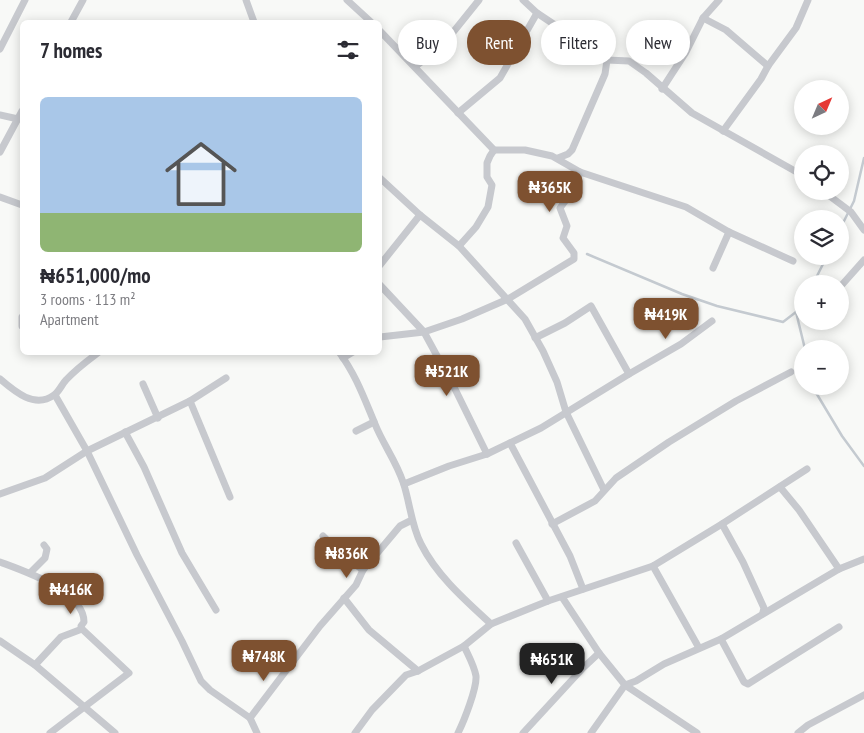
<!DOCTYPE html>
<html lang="en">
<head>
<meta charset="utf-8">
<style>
	:root { --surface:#fff; --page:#f2f2f3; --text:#2b2b33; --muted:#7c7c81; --accent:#7e5130 }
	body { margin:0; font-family:"PT Sans Narrow",sans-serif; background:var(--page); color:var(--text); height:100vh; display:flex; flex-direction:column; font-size:19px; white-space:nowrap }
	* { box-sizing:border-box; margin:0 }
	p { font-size:16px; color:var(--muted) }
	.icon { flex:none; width:28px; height:28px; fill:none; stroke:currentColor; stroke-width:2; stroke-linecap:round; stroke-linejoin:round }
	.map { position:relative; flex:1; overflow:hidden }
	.sheet { position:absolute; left:20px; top:20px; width:362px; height:335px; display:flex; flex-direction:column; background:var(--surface); border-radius:8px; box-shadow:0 2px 12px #0003 }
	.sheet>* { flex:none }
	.banner { position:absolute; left:398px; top:20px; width:391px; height:45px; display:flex; gap:10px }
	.needle { width:32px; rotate:44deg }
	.tools { position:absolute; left:794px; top:80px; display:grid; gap:10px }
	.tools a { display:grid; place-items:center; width:55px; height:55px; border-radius:50%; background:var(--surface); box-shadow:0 2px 12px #0003; font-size:25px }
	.price { position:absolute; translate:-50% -42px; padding:0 11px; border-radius:10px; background:var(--accent); color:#fff; font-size:16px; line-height:32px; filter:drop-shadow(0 1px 2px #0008) }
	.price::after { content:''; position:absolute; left:50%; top:30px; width:15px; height:11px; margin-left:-8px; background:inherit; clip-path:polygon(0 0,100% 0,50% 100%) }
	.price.active { background:#222; color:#fff }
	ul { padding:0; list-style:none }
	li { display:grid; align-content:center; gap:10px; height:265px; padding:0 20px }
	li span { display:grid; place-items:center; height:155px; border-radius:8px; color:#555 }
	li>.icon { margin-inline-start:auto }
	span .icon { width:90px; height:90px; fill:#fffc; stroke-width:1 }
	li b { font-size:21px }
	h2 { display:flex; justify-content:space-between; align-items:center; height:60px; padding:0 20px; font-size:21px }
	.pill { padding:0 18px; border-radius:22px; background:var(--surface); box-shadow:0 2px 12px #0003; font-size:18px; line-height:45px }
	.pill.active { background:var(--accent); color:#fff }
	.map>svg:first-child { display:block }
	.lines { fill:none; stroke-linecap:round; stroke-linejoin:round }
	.stream { stroke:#c4cad0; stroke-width:2.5 }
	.minor { stroke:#c7c9ce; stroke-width:7 }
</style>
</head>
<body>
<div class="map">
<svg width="864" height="733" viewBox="0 0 864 733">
	<rect width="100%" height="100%" fill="#f8f9f7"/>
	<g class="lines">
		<!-- stream -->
		<g class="stream">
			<path d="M840,229L854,201L864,158"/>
			<path d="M587,254L682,294L717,306L783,322L796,312"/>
			<path d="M813,284L827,256"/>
			<path d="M802,301L796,312L805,349"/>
			<path d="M814,386L815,391L842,436L864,466"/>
		</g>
		<!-- minor -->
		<g class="minor">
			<path d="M246,0L254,22"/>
			<path d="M347,0L371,22"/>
			<path d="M523,0L537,13L564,31L594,55L607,60L629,61L646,73L692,113L802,175"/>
			<path d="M703,18L726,30L768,66"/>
			<path d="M71,22L83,0"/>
			<path d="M380,31L494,150H525L552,156L580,172L686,207L729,232L793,261"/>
			<path d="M0,49L25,0"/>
			<path d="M416,66L442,46L479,0"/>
			<path d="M662,89L686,52L703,18L719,0"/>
			<path d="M458,113L500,78L537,13"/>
			<path d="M0,115L18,119"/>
			<path d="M723,131L761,79L768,66L796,28L808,0"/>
			<path d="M0,152L22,111"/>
			<path d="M558,158L568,154L572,150L605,74L607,60"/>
			<path d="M380,178L420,215L459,246L525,319L543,351L557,382L566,412L604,490"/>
			<path d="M823,191L851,212L864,230"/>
			<path d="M0,197L22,205"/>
			<path d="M459,246L476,227L488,207L492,185L487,177V163L490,156L494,150"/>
			<path d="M380,265L420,215"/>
			<path d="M713,268L729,232"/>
			<path d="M380,285L424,332L455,389L487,454"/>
			<path d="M840,287L864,260"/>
			<path d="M22,317V326"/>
			<path d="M380,337L424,332L462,319L508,299L574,259V253L563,238L567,226L560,208L569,196L580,172"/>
			<path d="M535,338L565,323L591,306L629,374"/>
			<path d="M339,352C356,375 364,398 375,424C383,444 396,461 403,482C410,502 411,525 421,544C437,576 466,601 491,624"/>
			<path d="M343,358L353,352"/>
			<path d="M0,379C15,392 35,409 54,395C59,392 62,384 66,380C76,369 87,361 99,352"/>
			<path d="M143,384L158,418"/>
			<path d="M55,395L87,451L137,555L182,641L201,681L210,690L250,718L320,626L356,585L363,570L400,526L412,520"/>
			<path d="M190,401L230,497"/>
			<path d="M356,431L374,422"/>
			<path d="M125,432L144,467L182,553L216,610"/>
			<path d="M510,443L570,556L583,589"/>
			<path d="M404,484L449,466L487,454L541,428L629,374L681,344L712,321"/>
			<path d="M780,487L799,510L839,569"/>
			<path d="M0,494L45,478L87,451L190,401L226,378"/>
			<path d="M552,524L595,501L616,478L669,442L736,401L791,372"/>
			<path d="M722,524L743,562L764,608L763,612"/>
			<path d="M323,536L343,556L363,570"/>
			<path d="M516,543L548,601"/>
			<path d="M0,562C24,571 84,591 84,622L81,626L82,629L129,673L50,733"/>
			<path d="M653,566L699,648"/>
			<path d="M30,573L45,558L47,549L44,545"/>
			<path d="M562,597L599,653L625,685L697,733"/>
			<path d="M344,598L369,630L418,671"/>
			<path d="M721,639L744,682L748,684L839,627"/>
			<path d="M0,641L35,665L115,733"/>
			<path d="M35,665L61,637L82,629"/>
			<path d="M250,718L257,733"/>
			<path d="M355,733L372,710L406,675L418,671L464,646L491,624L548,601L653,566L722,524L807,469"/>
			<path d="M458,733C464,721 477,688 476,676C474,665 468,655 464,646"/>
			<path d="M523,733L583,668L599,653"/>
			<path d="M591,733L625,685L636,681L664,664L721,639L839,569L864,559"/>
			<path d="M798,733L808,725L864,695"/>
		</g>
	</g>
</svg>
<div class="tools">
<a><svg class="needle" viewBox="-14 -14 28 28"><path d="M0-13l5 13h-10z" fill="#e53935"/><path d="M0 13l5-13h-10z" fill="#7c7c81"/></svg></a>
<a><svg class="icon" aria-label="locate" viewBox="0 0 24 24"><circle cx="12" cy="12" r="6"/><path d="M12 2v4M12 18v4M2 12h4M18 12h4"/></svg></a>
<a><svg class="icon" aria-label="layers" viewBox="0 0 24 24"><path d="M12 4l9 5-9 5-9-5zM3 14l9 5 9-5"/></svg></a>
<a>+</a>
<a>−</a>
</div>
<b class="price" style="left:550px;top:213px">₦365K</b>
<b class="price" style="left:666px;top:340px">₦419K</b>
<b class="price" style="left:447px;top:397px">₦521K</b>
<b class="price" style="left:347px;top:579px">₦836K</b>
<b class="price" style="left:71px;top:615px">₦416K</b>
<b class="price" style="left:264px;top:682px">₦748K</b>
<b class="price active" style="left:552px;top:685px">₦651K</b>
<div class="banner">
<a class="pill">Buy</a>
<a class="pill active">Rent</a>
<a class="pill">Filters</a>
<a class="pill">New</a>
</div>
<section class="sheet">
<h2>7 homes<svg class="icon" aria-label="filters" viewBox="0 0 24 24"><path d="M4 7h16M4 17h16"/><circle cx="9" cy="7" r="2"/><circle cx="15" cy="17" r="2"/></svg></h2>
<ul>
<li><span style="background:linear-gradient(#a9c7e8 75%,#8fb573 0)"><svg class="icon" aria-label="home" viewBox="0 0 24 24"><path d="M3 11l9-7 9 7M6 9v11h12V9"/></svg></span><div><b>₦651,000/mo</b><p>3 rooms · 113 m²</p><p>Apartment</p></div></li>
</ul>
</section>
</div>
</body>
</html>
